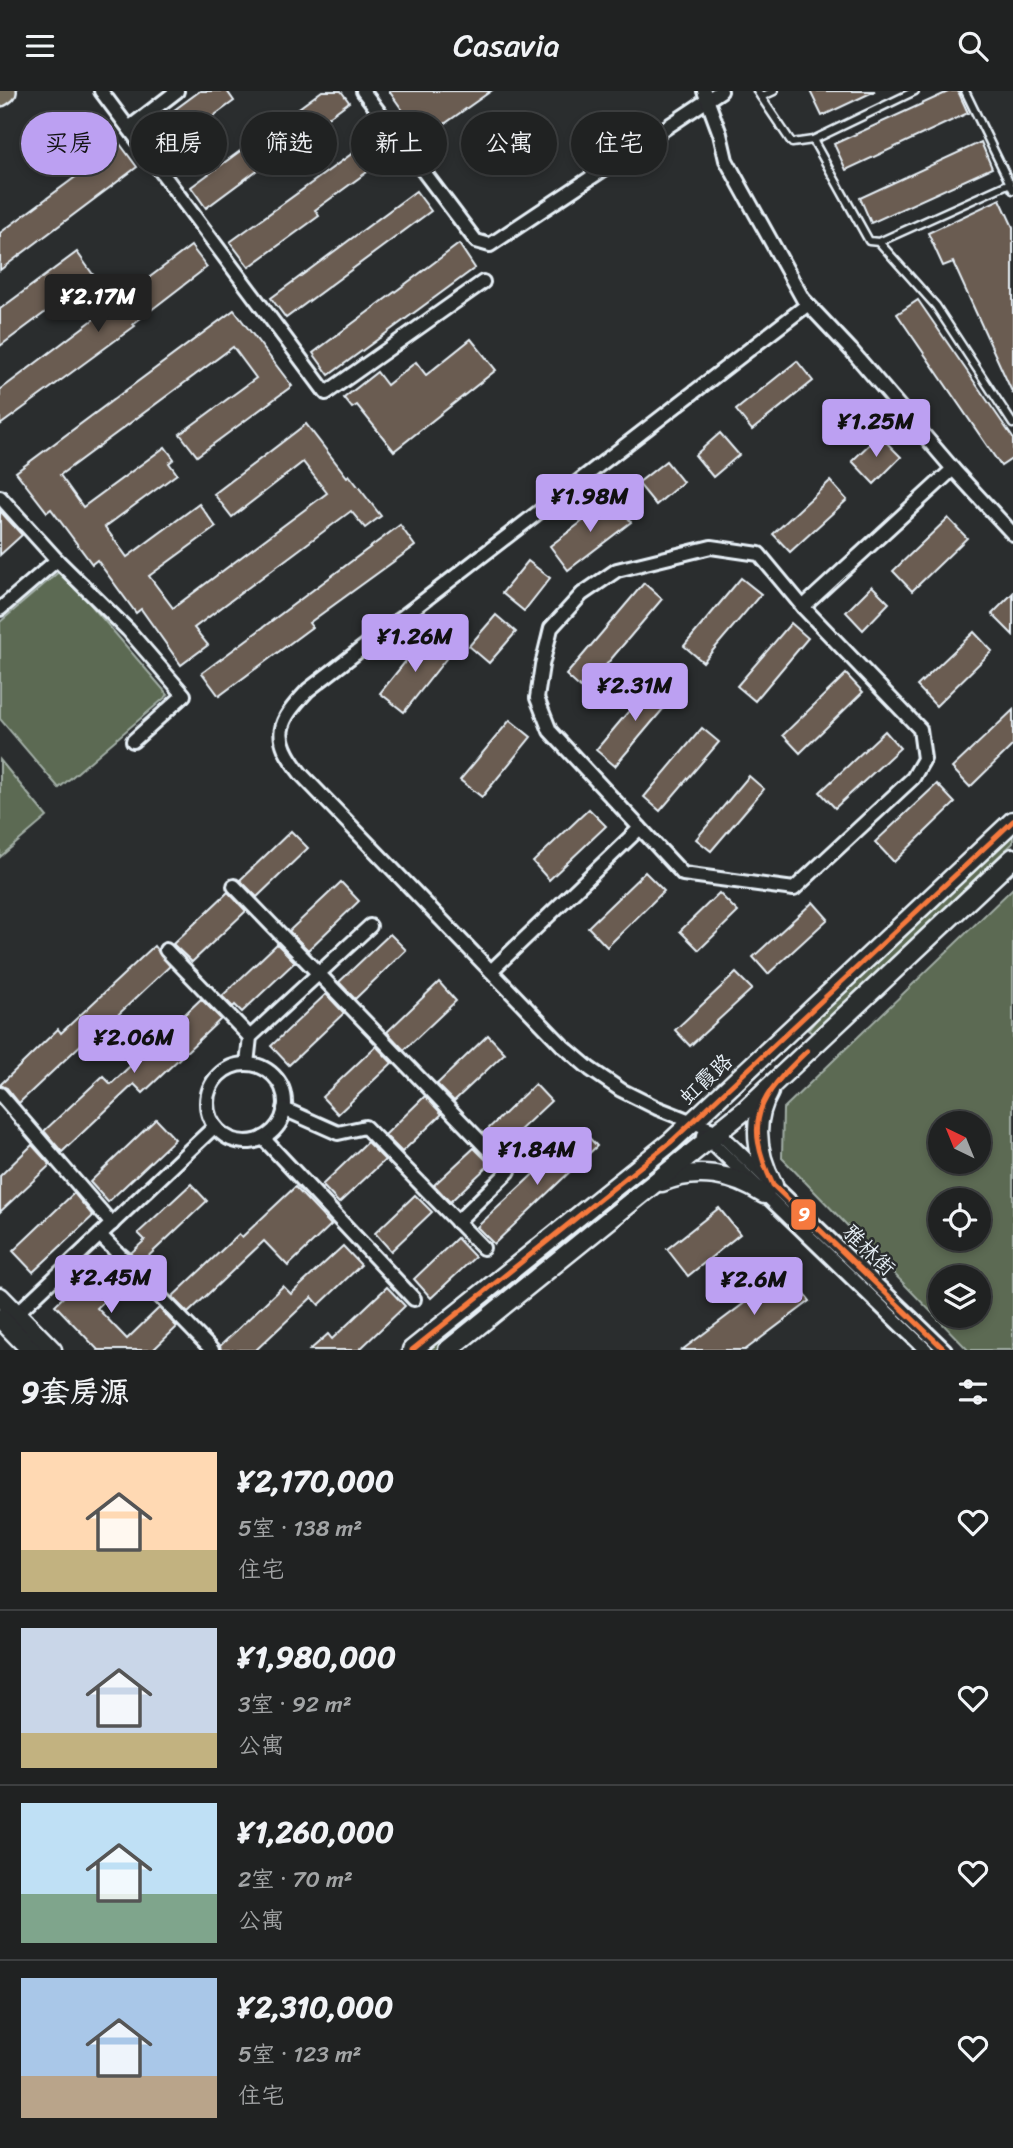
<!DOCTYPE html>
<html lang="zh">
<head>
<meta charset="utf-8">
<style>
	:root { --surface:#202222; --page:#2d2f2f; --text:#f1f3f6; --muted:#a2a4a5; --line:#3d3f40; --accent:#bca0f2 }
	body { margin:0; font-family:Sriracha,"LXGW WenKai TC",sans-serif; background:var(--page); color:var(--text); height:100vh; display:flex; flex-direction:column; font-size:26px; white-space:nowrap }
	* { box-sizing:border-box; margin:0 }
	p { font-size:23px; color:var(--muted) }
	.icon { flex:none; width:38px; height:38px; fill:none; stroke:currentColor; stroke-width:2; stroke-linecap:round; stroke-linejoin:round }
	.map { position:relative; height:1259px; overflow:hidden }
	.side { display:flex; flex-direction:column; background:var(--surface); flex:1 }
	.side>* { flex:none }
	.top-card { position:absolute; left:21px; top:21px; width:971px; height:63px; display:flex; gap:14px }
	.needle { width:46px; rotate:317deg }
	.fabs { position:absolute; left:928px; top:1020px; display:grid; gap:14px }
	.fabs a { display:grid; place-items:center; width:63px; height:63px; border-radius:50%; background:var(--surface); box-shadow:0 4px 10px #0003,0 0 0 2px var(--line); font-size:35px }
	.price { position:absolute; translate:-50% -60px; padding:0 16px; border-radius:7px; background:var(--accent); color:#111; font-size:23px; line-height:46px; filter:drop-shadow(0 2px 4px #0008) }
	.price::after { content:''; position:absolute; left:50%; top:42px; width:21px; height:16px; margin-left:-10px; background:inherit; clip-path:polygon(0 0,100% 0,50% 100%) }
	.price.current { background:#222; color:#fff }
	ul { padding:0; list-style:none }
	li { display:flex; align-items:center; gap:21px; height:175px; padding:0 21px }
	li+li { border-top:2px solid var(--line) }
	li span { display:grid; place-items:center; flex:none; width:196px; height:140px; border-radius:0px; color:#555 }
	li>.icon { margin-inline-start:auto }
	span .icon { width:84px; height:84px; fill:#fffc; stroke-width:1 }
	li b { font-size:30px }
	h2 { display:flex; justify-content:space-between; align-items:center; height:84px; padding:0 21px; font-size:30px }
	.tag { padding:0 24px; border-radius:32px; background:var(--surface); box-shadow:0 4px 10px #0003,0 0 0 2px var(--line); font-size:24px; line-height:63px }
	.tag.current { background:var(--accent); color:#111 }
	header { display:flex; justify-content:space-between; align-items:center; height:91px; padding:0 21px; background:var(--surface); font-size:32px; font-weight:600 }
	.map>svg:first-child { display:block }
	.green { fill:#5b6a53; stroke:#a2aea6; stroke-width:2; fill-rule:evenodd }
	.building { fill:#6a5c51; stroke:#e8f1f8; stroke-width:2 }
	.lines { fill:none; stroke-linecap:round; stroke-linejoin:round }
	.lane-casing { stroke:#e8f1f8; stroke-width:11 }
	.street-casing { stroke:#e8f1f8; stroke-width:18 }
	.secondary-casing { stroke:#e8f1f8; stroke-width:23 }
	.highway-casing { stroke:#e8f1f8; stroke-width:28 }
	.lane { stroke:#2a2d2e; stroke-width:6 }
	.street { stroke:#2a2d2e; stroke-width:12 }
	.secondary { stroke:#2a2d2e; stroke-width:18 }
	.highway { stroke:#726b5a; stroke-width:23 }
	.bus-1-casing { stroke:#2a2d2e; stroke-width:10 }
	.bus-1 { stroke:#f6793e; stroke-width:5 }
	.labels { text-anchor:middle; stroke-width:5; stroke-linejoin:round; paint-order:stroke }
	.street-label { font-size:21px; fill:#e8f1f8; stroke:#2a2d2e }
	.line-badge { stroke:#2a2d2e; stroke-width:2.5 }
	.badge-label { font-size:19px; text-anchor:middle; font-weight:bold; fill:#fff }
</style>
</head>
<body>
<header><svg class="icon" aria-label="menu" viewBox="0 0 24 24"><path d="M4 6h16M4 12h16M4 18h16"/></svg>Casavia<svg class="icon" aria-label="search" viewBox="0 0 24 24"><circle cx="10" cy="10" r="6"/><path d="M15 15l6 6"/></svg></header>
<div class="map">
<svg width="1013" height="1259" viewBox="0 0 1013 1259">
	<rect width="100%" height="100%" fill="#2a2d2e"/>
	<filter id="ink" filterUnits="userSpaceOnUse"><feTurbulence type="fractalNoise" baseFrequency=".0143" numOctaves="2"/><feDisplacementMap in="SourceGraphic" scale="14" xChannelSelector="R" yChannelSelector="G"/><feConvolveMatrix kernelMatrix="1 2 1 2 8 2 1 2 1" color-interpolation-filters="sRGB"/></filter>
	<g filter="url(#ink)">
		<!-- green -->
		<g class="green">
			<path d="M61,479L168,604L59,697L0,628V531Z"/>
			<path d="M0,669L47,726L0,766Z"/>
			<path d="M1013,743V752L812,942L808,939L817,928Z"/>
			<path d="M1013,797V1259H968L782,1067L783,1018ZM940,1032H978V1071H940ZM940,1110H978V1148H940ZM940,1186H978V1225H940Z"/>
			<path d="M594,1120L596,1123L573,1150L436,1259H424Z"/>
		</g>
		<!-- building -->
		<g class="building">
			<path d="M200,0H227L234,10L175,53L158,31Z"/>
			<path d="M322,0H341L349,11L206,117L191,96Z"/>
			<path d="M389,0H491L423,48Z"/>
			<path d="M810,0H875L822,25Z"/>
			<path d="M950,0H958L968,22L846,79L834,53Z"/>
			<path d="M375,46L389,65L315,119L319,125L249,176L230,151Z"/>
			<path d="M981,51L992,77L871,132L860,107Z"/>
			<path d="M120,53L137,76L0,179V142Z"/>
			<path d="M416,100L431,120L286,227L271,207Z"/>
			<path d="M1000,108L1013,136V303L953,171L943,175L928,142Z"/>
			<path d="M459,153L475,177L329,284L313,262Z"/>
			<path d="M191,155L207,176L133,233L135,235L0,334V299Z"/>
			<path d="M77,161L94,185L0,255V218Z"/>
			<path d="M918,209L1013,347V367L1001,375L897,223Z"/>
			<path d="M234,219L292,295L197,365L180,343L256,287L233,256L60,384L83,416L165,356L174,368L169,372L177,383L105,436L127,466L199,413L216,436L149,485L173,517L327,402L303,371L232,426L214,403L306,333L347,386L349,384L381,425L365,437L351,420L194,537L208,554L181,574L141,518L136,522L97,469L92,473L51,418L47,421L16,381Z"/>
			<path d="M471,248L496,279L394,360L357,314L352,317L344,307L377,281L387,294L416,271L426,284Z"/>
			<path d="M797,270L813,290L752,339L736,319Z"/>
			<path d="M720,342L739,364L713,386L695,364Z"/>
			<path d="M879,344L901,366L874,393L852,370Z"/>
			<path d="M666,370L683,391L656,414L638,392Z"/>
			<path d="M830,390L847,409L790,461L773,443Z"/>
			<path d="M613,407L631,431L568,479L550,455Z"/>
			<path d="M0,420L22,444L0,464Z"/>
			<path d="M948,427L967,447L912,500L893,480Z"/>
			<path d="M400,434L415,455L309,532L312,536L219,605L202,582Z"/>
			<path d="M528,470L550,487L524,520L502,502Z"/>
			<path d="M741,487L761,503L703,571L684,555Z"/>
			<path d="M644,492L662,508L584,600L566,584Z"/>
			<path d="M872,495L889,512L863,539L846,521Z"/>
			<path d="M1013,502V544L992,523Z"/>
			<path d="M496,524L516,541L489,572L469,555Z"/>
			<path d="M791,532L808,547L755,610L737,595Z"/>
			<path d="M974,541L992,560L936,615L917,595Z"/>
			<path d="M426,545L449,564L404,621L380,602Z"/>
			<path d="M846,583L863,601L800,662L783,644Z"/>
			<path d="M655,589L674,605L615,675L596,659Z"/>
			<path d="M1013,619V654L970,696L952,677Z"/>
			<path d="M510,629L531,646L482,706L460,689Z"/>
			<path d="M702,637L719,651L660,720L644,706Z"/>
			<path d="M885,640L900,657L835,717L820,701Z"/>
			<path d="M749,685L764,698L711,760L696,748Z"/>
			<path d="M937,693L955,712L894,771L875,751Z"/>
			<path d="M589,718L606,735L549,789L533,771Z"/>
			<path d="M291,740L308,757L257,806L240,789Z"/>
			<path d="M645,781L664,800L607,856L588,836Z"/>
			<path d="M341,791L359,810L308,859L289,840Z"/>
			<path d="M228,801L246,820L192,871L173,853Z"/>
			<path d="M719,802L738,821L699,859L680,840Z"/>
			<path d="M813,811L828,828L768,883L753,866Z"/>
			<path d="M390,843L406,859L355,908L339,891Z"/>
			<path d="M277,853L295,871L242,921L235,914L233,916L222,905Z"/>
			<path d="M154,855L170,875L90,950L88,947L19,1012L7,997L0,994L58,938L61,942Z"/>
			<path d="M736,882L752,898L690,955L675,939Z"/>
			<path d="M439,891L456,910L404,959L387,941Z"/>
			<path d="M326,903L344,922L289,974L271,955Z"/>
			<path d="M201,908L221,928L143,1002L134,993L62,1061L44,1040L103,985L111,993Z"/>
			<path d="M488,944L505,962L454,1010L437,993Z"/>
			<path d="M376,955L392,972L338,1023L322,1006Z"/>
			<path d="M535,993L551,1010L500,1058L485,1041Z"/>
			<path d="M425,1005L442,1023L402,1061L385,1044Z"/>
			<path d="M156,1028L175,1048L108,1111L90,1091Z"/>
			<path d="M581,1038L597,1055L494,1153L477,1136Z"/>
			<path d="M367,1051L385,1069L339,1112L322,1094Z"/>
			<path d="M32,1054L50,1074L0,1121V1085Z"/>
			<path d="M474,1057L490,1073L450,1111L434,1094Z"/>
			<path d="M191,1093L207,1110L140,1173L125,1157L131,1162L145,1149L138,1142Z"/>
			<path d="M295,1096L331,1134L288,1175L264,1150L188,1222L172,1206L239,1143L242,1146Z"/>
			<path d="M74,1102L93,1125L33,1181L13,1160Z"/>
			<path d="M415,1104L432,1121L391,1160L375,1142Z"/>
			<path d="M719,1117L740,1143L688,1185L667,1158Z"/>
			<path d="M457,1147L475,1166L431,1207L414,1188Z"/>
			<path d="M343,1155L361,1174L319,1214L312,1206L256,1259H221L220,1255L283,1195L291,1203Z"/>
			<path d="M112,1169L129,1186L97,1217L127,1248L159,1217L177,1236L153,1259H98L55,1214L76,1194L80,1199Z"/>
			<path d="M787,1180L810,1210L745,1259H682Z"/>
			<path d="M387,1196L405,1215L359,1259H310L328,1243L332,1248Z"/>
		</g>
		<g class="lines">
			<defs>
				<g id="lane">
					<path d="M757,0L792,52L813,49L915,0"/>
					<path d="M965,0L1013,99"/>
					<path d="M761,6L774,0"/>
					<path d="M813,49L869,150L879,151L936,215L1013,333"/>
					<path d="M879,151L1010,92"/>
				</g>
				<g id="street">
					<path d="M101,0L326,302L483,191"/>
					<path d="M363,0L476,150L490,154L721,0"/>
					<path d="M704,0L720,43L726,69L803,208L851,259L953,378"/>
					<path d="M129,37L177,0"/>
					<path d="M807,214L308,599C277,632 271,645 301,683L563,955L590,978L621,999L657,1017L718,1041L945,1259"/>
					<path d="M0,406L57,469L128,539L184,604L133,650"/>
					<path d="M711,456L759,463L803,516L920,638L924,668L913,687L794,798L683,783L550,640L537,607L542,574L551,537L582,503L617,479Z"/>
					<path d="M803,516L953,378L1013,443"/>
					<path d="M0,518L57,469"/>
					<path d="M234,795L509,1080L457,1131"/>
					<path d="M166,859L250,946"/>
					<path d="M491,880L640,737"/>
					<path d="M247,973L250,946L370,835"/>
					<circle cx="246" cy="1012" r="39"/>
					<path d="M0,1003L112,1133"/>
					<path d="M284,1018L338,1042L365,1036L483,1157"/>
					<path d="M704,1044L926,1259"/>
					<path d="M263,1047L414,1208"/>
					<path d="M100,1144L212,1259"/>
					<path d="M11,1228L214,1036"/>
				</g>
				<g id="secondary">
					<path d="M769,1001C751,1032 757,1064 773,1094"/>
					<path d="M662,1091C697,1076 733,1083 764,1103"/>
					<path d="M0,1206L52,1259"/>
					<path d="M0,1227L31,1259"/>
					<path d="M412,1259L672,1050L1013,730"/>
					<path d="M448,1259L745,1019L1013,767"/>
				</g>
				<path id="highway" d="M0,3L4,0"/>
			</defs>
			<!-- lane casing -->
			<use href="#lane" class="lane-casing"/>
			<!-- street casing -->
			<use href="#street" class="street-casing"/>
			<!-- secondary casing -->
			<use href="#secondary" class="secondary-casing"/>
			<!-- highway casing -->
			<use href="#highway" class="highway-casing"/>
			<!-- lane -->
			<use href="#lane" class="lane"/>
			<!-- street -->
			<use href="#street" class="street"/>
			<!-- secondary -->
			<use href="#secondary" class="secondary"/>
			<!-- highway -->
			<use href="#highway" class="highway"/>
			<defs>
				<g id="bus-1">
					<path d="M807,960C759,1006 742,1028 773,1094L945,1259"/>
					<path d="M412,1259L672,1050L1013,730"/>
				</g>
			</defs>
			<!-- bus-1 casing -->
			<use href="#bus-1" class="bus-1-casing"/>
			<!-- bus-1 -->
			<use href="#bus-1" class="bus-1"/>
		</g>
	</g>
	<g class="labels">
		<!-- street labels -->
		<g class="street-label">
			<text transform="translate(706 988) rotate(-43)" y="7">虹霞路</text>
			<text transform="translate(869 1159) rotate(44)" y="7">雅林街</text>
		</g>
	</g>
	<rect class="line-badge" x="790" y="1107" width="27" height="33" rx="7" fill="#f6793e"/>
	<g class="badge-label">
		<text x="804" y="1130">9</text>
	</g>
</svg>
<div class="fabs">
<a><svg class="needle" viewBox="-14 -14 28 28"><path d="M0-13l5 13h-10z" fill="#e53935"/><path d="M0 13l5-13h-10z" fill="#a2a4a5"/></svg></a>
<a><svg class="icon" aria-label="locate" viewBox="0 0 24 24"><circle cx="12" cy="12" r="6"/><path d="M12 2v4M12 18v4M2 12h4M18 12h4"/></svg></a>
<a><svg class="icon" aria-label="layers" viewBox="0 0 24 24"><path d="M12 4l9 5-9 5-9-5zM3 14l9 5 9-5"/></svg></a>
</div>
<b class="price current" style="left:98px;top:243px">¥2.17M</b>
<b class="price" style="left:876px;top:368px">¥1.25M</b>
<b class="price" style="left:590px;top:443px">¥1.98M</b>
<b class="price" style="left:415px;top:583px">¥1.26M</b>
<b class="price" style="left:635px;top:632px">¥2.31M</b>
<b class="price" style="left:134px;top:984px">¥2.06M</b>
<b class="price" style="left:537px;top:1096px">¥1.84M</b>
<b class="price" style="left:111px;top:1224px">¥2.45M</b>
<b class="price" style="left:754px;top:1226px">¥2.6M</b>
<div class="top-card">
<a class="tag current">买房</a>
<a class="tag">租房</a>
<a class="tag">筛选</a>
<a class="tag">新上</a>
<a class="tag">公寓</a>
<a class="tag">住宅</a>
</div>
</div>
<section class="side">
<h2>9套房源<svg class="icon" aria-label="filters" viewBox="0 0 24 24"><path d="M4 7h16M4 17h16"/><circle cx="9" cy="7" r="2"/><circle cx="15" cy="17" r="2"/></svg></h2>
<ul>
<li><span style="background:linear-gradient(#ffd9b3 70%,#c2b280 0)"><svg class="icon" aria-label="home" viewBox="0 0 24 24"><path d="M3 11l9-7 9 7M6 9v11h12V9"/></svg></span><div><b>¥2,170,000</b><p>5室 · 138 m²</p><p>住宅</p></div><svg class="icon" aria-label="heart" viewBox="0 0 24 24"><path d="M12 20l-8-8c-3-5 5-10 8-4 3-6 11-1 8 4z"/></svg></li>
<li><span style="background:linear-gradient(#c9d6e8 75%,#c2b280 0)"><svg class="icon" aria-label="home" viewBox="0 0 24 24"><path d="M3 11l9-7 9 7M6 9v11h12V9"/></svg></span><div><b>¥1,980,000</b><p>3室 · 92 m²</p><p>公寓</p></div><svg class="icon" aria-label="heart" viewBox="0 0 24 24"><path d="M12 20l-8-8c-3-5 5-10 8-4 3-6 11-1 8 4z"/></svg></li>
<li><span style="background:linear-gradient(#bfe0f5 65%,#7fa58c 0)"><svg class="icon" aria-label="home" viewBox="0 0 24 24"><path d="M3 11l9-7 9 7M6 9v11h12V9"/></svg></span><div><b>¥1,260,000</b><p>2室 · 70 m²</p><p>公寓</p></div><svg class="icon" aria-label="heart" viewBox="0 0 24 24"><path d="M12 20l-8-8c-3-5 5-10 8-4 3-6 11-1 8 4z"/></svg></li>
<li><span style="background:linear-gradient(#a9c7e8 70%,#b9a48a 0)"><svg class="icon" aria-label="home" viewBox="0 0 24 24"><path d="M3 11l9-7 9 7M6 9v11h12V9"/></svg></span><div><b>¥2,310,000</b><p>5室 · 123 m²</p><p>住宅</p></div><svg class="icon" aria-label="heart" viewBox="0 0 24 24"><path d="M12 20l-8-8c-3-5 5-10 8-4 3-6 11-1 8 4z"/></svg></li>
</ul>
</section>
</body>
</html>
